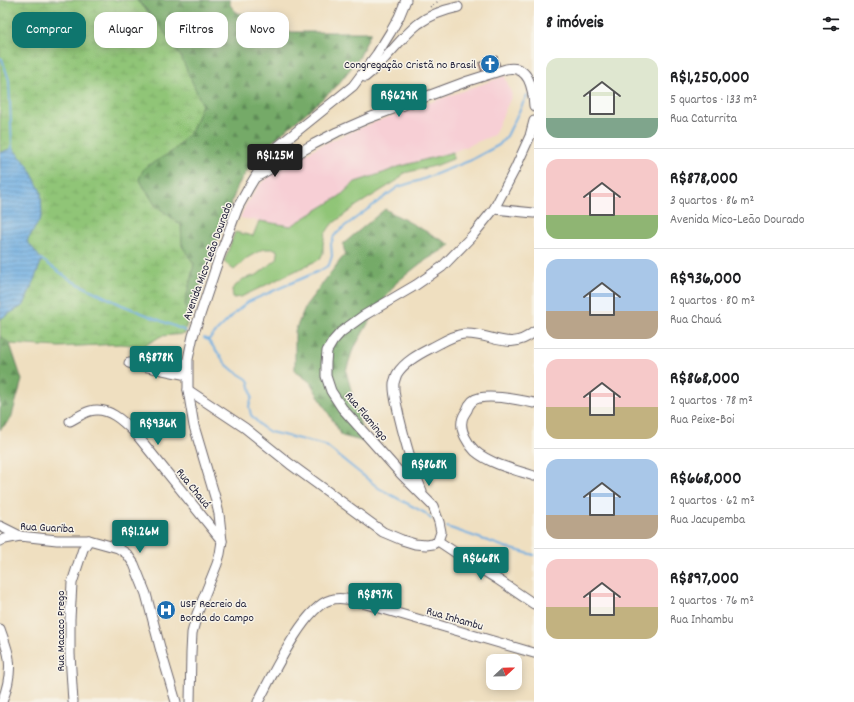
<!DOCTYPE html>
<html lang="pt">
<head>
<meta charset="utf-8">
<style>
	:root { --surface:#fff; --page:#f6f6f6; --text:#202124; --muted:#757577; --line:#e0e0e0; --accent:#0f766e }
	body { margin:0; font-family:Dekko,sans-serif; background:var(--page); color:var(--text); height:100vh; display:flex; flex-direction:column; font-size:15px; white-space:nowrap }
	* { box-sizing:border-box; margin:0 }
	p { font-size:13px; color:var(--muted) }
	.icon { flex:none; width:22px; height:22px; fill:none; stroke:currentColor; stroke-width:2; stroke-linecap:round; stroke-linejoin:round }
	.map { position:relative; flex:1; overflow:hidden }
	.panel { display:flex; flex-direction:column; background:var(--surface); width:320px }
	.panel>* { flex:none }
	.guide { position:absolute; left:12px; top:12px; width:380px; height:36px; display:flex; gap:8px }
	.needle { width:26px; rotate:68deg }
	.fabs { position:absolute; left:486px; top:654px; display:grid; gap:8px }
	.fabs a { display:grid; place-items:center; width:36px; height:36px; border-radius:8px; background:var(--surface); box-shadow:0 2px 10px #0003; font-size:20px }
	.price { position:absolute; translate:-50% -34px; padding:0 9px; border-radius:4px; background:var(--accent); color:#fff; font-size:13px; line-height:26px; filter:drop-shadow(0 1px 2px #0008) }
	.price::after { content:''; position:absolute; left:50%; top:24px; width:12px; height:9px; margin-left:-6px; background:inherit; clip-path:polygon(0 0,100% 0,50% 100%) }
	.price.selected { background:#222; color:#fff }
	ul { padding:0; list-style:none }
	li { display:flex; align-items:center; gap:12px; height:100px; padding:0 12px }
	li+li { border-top:1px solid var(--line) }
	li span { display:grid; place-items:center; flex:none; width:112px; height:80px; border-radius:12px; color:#555 }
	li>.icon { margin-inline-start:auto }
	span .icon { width:48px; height:48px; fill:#fffc; stroke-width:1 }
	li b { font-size:17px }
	h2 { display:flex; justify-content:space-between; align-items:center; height:48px; padding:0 12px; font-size:17px }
	.tag { padding:0 14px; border-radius:12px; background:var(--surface); box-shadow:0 2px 10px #0003; font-size:14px; line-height:36px }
	.tag.selected { background:var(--accent); color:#fff }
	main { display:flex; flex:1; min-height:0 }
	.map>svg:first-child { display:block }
	.built { fill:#f7cfd5 }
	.grass { fill:#90c577; stroke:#597459 }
	.forest { fill:url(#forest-firs); stroke:#4b6652 }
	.wetland { fill:url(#wetland-marsh); stroke:#597459 }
	.water { fill:url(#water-rules); stroke:#48688e }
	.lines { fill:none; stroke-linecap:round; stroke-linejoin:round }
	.stream { stroke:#6eade1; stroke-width:2 }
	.building { fill:url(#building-hatch) }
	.minor-casing { stroke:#6a646a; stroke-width:11 }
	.path { stroke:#6a646a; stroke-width:1.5; stroke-dasharray:1 3; stroke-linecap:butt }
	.minor { stroke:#fff; stroke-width:9 }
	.labels { text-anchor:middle; stroke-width:3; stroke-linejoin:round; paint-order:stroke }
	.poi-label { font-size:12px; fill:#22223b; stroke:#f7f3e8; text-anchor:end }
	.street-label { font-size:12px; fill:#22223b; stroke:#f7f3e8 }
</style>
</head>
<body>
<main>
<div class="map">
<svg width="534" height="702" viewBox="0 0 534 702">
	<defs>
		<pattern id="forest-firs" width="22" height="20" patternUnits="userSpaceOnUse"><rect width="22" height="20" fill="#74aa68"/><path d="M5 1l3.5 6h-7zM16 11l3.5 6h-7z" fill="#5f8a57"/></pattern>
		<pattern id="wetland-marsh" width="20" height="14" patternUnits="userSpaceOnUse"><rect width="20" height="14" fill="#90c577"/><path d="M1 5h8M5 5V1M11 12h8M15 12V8" fill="none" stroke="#7ca968"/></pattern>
		<pattern id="water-rules" width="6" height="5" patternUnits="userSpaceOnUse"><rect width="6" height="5" fill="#6eade1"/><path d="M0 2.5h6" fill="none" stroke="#5a8cb8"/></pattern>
		<pattern id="building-hatch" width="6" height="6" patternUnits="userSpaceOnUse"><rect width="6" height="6" fill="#db9484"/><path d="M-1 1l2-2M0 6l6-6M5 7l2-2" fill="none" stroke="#b1786d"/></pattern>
	</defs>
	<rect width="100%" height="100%" fill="#f7f3e8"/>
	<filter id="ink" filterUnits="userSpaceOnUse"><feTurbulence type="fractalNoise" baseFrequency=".025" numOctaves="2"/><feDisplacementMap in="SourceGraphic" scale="8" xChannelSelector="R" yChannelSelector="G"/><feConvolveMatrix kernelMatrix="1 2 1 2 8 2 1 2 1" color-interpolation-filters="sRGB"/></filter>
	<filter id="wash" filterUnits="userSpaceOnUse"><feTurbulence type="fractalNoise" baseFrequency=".012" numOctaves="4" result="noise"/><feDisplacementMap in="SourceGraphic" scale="16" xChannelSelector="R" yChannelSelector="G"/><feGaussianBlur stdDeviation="0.9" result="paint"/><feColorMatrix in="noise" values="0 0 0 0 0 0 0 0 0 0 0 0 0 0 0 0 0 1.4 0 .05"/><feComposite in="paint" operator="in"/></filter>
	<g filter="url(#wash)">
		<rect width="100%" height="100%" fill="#efdfc0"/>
		<!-- built -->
		<path class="built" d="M505,76L512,95L494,135L453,152L398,167L383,173L355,182L340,196L291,226L240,218L246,204L260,184L275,172L317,147L360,128L386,118Z"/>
		<!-- grass -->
		<path class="grass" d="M453,152V159L435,166L404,173L398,180L356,206L331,225L325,234L323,244V253L320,259L241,297L233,298L232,289L243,279L257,275L277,259L278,254L276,249H263L247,258L234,270L224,262L235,232L253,236L259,221L291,226L340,196L355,182L383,173L398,167Z"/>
		<!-- forest -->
		<g class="forest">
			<path d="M137,0H230V5L237,13L258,16L277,32H371L359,58L335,88L273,141L253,162L238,185L188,318L185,303L194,264L182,246L181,225L155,205L139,179L143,168L173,151L192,130L202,104L157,21Z"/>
			<path d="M385,209L451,245L421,263L396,283L370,320L352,352L346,371L365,442L342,436L310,382L295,371V331L306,305L345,254L343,244Z"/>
			<path d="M0,336L10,344L22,380L11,419L0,430Z"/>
		</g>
		<!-- wetland -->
		<path class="wetland" d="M0,0H136L157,21L181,57L202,104L192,130L173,151L144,168L139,179L155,205L181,225L182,246L194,264L185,303L188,318L185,334L161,336L144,346L120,344L59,347L10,344L0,336V319L24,305L27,241L42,216L12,148L0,153Z"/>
		<!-- water -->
		<path class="water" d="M12,148L27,164L41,192L42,216L27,241L42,260L24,305L0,319V153Z"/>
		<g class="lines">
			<!-- stream -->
			<g class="stream">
				<path d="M0,58L2,59L9,80L12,148L11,150"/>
				<path d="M41,259L72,281L122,305L186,331"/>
				<path d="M204,338L208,340L226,364L234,371L247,379L249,382L252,397L249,406L251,415L262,427L270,432L325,445L380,489L425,513L431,519"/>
				<path d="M208,340L237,311L248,302L321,270L329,265L332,256L331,244L334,236L345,226L398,187L421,180L469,161L499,145L507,136L527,95"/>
				<path d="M447,527L508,548L534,555"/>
			</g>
		</g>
		<g id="blocks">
			<!-- building -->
			<path class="building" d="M497,56L500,66L482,72L479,63Z"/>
		</g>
	</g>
	<g filter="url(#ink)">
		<use href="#blocks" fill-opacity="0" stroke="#6a646a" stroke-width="1"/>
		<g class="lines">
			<defs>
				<g id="minor">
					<path d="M365,77C385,62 398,40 418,24C430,15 444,10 458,7"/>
					<path d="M256,177L314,144L337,132L369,118L468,81L506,69C529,64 533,89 534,106"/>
					<path d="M494,209L534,213"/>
					<path d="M129,363L187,375"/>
					<path d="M188,390L245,428L290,464L383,532L402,540L415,544L426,545L433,544L438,541L441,532L439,522L433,506L401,474L342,408L331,391L326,376V363L327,351L333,341L341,332L363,316L416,285L442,267L473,235L494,209L515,169L530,136L534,121"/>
					<path d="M534,403C520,400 493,395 479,398C473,399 469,404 467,410C465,413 462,418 462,421C460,431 468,444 475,451C490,464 516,470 534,476"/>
					<path d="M70,421C76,418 83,413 90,411C109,406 124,422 136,434L222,541"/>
					<path d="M422,491C412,467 405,441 399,416C397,405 393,394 394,383C395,380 396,376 397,374C404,362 419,354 431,348C441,343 453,335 464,334C490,332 509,353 534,332"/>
					<path d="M0,526L20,536"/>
					<path d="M0,541L5,539L20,536L57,540H89L118,548L127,554L134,564L146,594L162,655L176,702"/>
					<path d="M438,541L465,559L497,579L534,604"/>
					<path d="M0,629C3,638 8,649 9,659C11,673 7,689 2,702"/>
					<path d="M73,702L70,654V619L72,583L83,549L89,540"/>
					<path d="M190,702L191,653L192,633L197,614L217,564L220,554L222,541L219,514L215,497L194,426L188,390V359L193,336L219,258L238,207L248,189L263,164L276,148L353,86L377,54L390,33L399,17L406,0"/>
					<path d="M258,702C271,678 304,607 330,600C341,596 355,601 366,604L534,653"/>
				</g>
			</defs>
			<!-- minor casing -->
			<use href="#minor" class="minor-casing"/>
			<!-- path -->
			<path class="path" d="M430,7L440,0"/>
			<!-- minor -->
			<use href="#minor" class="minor"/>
		</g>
	</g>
	<!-- icons -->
	<defs>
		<symbol id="church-disc" viewBox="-11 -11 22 22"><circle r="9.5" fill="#1f6fb2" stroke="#f7f3e8"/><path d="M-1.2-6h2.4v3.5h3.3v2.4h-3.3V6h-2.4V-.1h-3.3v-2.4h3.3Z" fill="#fff"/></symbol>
		<symbol id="hospital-disc" viewBox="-11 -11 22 22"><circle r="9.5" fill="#1f6fb2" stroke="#f7f3e8"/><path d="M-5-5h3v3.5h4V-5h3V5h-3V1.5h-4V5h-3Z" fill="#fff"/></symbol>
	</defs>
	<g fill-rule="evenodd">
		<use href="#church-disc" x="479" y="53" width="22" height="22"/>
		<use href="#hospital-disc" x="155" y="599" width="22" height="22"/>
	</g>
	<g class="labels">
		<!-- poi labels -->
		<g class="poi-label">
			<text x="476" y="68">Congregação Cristã no Brasil</text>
			<text x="180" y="607" text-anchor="start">USF Recreio da<tspan x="180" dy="14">Borda do Campo</tspan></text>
		</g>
		<!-- street labels -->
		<g class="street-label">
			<text transform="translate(207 261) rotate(-70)" y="4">Avenida Mico-Leão Dourado</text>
			<text transform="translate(367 416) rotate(50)" y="4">Rua Flamingo</text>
			<text transform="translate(194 488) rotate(51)" y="4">Rua Chauá</text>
			<text transform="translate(47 527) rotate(3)" y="4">Rua Guariba</text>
			<text transform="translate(455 618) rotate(16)" y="4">Rua Inhambu</text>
			<text transform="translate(60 631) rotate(-90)" y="4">Rua Macaco Prego</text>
		</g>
	</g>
</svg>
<div class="fabs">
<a><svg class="needle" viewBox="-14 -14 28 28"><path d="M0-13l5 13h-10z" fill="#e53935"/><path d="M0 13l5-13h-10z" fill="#757577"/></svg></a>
</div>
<b class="price" style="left:399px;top:118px">R$629K</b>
<b class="price selected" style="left:275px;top:178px">R$1.25M</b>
<b class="price" style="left:156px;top:380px">R$878K</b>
<b class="price" style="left:158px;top:446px">R$936K</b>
<b class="price" style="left:429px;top:487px">R$868K</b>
<b class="price" style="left:140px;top:554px">R$1.26M</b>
<b class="price" style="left:481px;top:581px">R$668K</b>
<b class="price" style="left:375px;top:617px">R$897K</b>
<div class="guide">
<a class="tag selected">Comprar</a>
<a class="tag">Alugar</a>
<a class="tag">Filtros</a>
<a class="tag">Novo</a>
</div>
</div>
<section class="panel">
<h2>8 imóveis<svg class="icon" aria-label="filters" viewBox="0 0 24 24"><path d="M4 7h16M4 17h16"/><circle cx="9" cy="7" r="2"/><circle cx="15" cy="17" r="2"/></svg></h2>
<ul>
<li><span style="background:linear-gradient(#dfe7d0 75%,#7fa58c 0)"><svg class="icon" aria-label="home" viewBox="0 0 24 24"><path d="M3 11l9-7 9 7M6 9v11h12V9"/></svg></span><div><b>R$1,250,000</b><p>5 quartos · 133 m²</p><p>Rua Caturrita</p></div></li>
<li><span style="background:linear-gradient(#f6c9c9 70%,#8fb573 0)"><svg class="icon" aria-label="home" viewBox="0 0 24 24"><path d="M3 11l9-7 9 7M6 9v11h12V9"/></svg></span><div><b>R$878,000</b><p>3 quartos · 86 m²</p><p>Avenida Mico-Leão Dourado</p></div></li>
<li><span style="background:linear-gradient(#a9c7e8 65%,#b9a48a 0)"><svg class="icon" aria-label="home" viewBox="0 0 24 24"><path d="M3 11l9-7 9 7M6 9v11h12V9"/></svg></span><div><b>R$936,000</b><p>2 quartos · 80 m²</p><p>Rua Chauá</p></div></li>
<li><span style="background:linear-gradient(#f6c9c9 60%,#c2b280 0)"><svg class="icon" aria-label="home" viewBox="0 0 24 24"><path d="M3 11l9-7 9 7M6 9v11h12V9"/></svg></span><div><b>R$868,000</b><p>2 quartos · 78 m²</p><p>Rua Peixe-Boi</p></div></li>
<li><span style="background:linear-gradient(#a9c7e8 70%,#b9a48a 0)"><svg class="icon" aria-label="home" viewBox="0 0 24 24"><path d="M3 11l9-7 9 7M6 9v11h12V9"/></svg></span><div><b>R$668,000</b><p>2 quartos · 62 m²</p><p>Rua Jacupemba</p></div></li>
<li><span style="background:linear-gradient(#f6c9c9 60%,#c2b280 0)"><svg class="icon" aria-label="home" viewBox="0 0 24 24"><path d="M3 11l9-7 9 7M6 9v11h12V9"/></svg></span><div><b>R$897,000</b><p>2 quartos · 76 m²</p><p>Rua Inhambu</p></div></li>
</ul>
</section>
</main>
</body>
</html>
